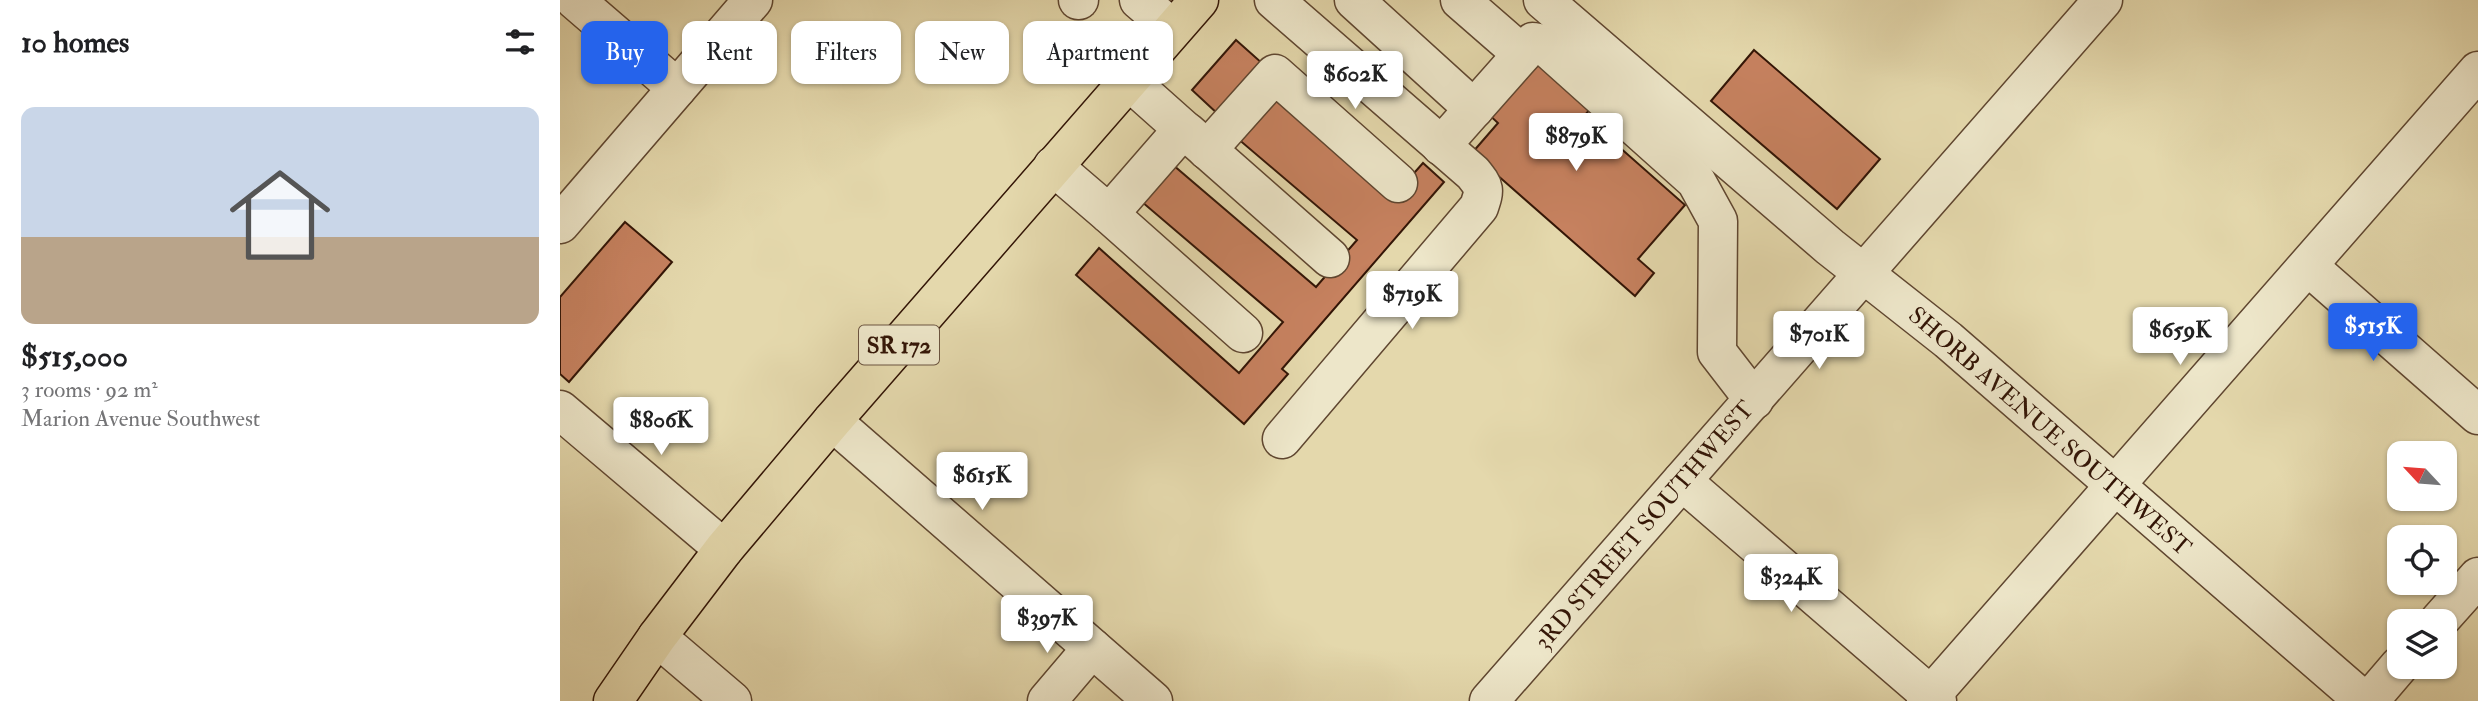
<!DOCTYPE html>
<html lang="en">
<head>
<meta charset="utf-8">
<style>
	:root { --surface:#fff; --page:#f2f2f2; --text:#202124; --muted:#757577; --accent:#2563eb }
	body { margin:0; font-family:"IM FELL Double Pica",serif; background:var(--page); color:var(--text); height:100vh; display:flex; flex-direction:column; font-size:26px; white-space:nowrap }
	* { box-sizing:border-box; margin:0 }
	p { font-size:23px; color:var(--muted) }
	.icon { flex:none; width:38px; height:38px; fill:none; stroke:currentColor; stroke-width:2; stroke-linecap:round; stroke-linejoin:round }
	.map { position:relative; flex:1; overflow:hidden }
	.panel { display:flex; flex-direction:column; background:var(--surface); width:560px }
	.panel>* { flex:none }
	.top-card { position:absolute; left:21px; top:21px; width:665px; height:63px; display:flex; gap:14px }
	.needle { width:46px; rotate:296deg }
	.buttons { position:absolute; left:1827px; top:441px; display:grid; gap:14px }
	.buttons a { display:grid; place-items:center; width:70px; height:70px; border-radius:14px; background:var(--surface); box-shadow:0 2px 5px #0004; font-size:35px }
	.price { position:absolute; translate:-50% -60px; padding:0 16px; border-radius:7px; background:#fff; color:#222; font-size:23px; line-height:46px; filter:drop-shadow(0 2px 4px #0008) }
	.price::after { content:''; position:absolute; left:50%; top:42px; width:21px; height:16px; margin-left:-10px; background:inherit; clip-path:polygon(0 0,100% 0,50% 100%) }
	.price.selected { background:var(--accent); color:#fff }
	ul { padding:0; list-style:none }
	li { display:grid; align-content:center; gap:14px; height:371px; padding:0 21px }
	li span { display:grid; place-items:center; height:217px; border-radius:14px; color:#555 }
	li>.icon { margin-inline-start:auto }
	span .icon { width:126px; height:126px; fill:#fffc; stroke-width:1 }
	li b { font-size:30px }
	h2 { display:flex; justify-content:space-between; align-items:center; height:84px; padding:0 21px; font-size:30px }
	.tag { padding:0 24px; border-radius:14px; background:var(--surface); box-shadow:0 2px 5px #0004; font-size:24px; line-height:63px }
	.tag.selected { background:var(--accent); color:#fff }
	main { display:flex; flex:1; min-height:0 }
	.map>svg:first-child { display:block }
	.building { fill:#c6815f; stroke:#331506; stroke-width:2 }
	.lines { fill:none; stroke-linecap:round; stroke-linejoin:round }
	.minor-casing { stroke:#5f4630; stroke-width:41 }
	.major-casing { stroke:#331506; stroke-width:41 }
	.minor { stroke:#ede6c9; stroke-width:38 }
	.major { stroke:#e4d8ac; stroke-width:38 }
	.labels { text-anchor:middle; stroke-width:7; stroke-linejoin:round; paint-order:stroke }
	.shield { fill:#ede6c9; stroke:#6b5440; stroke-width:2 }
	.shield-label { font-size:23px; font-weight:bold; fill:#331506 }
	.street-label { font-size:24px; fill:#331506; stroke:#ede6c9 }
</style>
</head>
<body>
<main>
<section class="panel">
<h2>10 homes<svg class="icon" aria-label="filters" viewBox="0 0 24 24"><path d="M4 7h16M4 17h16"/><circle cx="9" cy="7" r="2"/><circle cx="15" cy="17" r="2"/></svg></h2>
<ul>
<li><span style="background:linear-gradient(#c9d6e8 60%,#b9a48a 0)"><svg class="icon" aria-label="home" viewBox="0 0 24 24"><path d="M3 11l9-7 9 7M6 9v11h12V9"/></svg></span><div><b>$515,000</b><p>3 rooms · 92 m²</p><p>Marion Avenue Southwest</p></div></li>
</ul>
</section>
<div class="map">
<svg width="1918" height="701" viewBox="0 0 1918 701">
	<rect width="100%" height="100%" fill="#e4d8ac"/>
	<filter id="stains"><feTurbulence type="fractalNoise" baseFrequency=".00286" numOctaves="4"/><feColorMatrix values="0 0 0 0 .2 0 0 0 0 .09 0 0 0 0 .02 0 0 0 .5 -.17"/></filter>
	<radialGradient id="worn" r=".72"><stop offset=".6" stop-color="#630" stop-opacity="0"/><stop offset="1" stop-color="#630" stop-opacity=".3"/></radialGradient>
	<!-- building -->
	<g class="building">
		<path d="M676,40L703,64L659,115L632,90Z"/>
		<path d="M1194,50L1320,159L1277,209L1151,101Z"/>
		<path d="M976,54L1034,105L1024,116L1125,205L1078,259L1094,273L1075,296L912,153L938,123L926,112Z"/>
		<path d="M712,97L831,199L863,163L884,182L722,369L728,374L684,424L516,275L539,248L679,373L723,322L575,196L606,159L756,287L797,240L677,138Z"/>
		<path d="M65,222L112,262L9,382L0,374V297Z"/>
	</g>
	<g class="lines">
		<defs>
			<g id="minor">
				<path d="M15,0L117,88"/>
				<path d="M518,0H519"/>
				<path d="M579,0L613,29"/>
				<path d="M714,0L913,173C925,188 925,189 919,207L722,439"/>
				<path d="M794,0L914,109"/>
				<path d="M900,0L962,54"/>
				<path d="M983,0L1270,247L1388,340L1804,701"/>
				<path d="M627,132L770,258"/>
				<path d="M881,146L973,42L983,44L1136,181L1158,221L1157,352L1194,400"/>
				<path d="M647,150L715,74L838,183"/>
				<path d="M493,166L549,214L623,129L568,80"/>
				<path d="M549,214L683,333"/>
				<path d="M0,224L193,0"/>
				<path d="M1748,266L1918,415"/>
				<path d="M0,410L164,549"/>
				<path d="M272,421L593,701"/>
				<path d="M1122,481L1377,701"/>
				<path d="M1879,621L1918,577"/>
				<path d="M97,637L172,701"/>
				<path d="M487,701L532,648"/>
				<path d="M929,701L1543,0"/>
				<path d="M1366,701L1918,71"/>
				<path d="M1809,701L1839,666"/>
			</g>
			<path id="major" d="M53,701L97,637L164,549L272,421L639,0"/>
		</defs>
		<!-- minor casing -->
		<use href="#minor" class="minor-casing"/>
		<!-- major casing -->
		<use href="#major" class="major-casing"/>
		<!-- minor -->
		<use href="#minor" class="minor"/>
		<!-- major -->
		<use href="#major" class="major"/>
	</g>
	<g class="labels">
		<!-- shield labels -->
		<rect class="shield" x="299" y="325.5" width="80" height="39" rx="5"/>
		<g class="shield-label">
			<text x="339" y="353">SR 172</text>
		</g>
		<!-- street labels -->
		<g class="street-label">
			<text transform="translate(1490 431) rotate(41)" y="8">SHORB AVENUE SOUTHWEST</text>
			<text transform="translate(1084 525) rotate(-49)" y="8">3RD STREET SOUTHWEST</text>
		</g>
	</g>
	<rect width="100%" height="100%" filter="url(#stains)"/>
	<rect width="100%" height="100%" fill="url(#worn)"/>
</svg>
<div class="buttons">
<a><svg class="needle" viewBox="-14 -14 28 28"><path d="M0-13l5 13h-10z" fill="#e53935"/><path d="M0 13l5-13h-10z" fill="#757577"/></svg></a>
<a><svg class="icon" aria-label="locate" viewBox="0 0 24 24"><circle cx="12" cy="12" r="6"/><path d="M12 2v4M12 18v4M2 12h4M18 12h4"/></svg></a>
<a><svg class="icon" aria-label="layers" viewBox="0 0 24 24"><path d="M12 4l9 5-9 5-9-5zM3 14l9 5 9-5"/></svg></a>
</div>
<b class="price" style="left:795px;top:111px">$602K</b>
<b class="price" style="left:1016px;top:173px">$879K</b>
<b class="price" style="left:852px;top:331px">$719K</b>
<b class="price selected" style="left:1813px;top:363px">$515K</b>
<b class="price" style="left:1620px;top:367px">$659K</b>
<b class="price" style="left:1259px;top:371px">$701K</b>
<b class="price" style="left:101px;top:457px">$806K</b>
<b class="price" style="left:422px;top:512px">$615K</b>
<b class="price" style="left:1231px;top:614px">$324K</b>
<b class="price" style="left:487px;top:655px">$397K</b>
<div class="top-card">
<a class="tag selected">Buy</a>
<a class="tag">Rent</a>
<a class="tag">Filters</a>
<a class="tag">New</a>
<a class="tag">Apartment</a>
</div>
</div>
</main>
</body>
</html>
